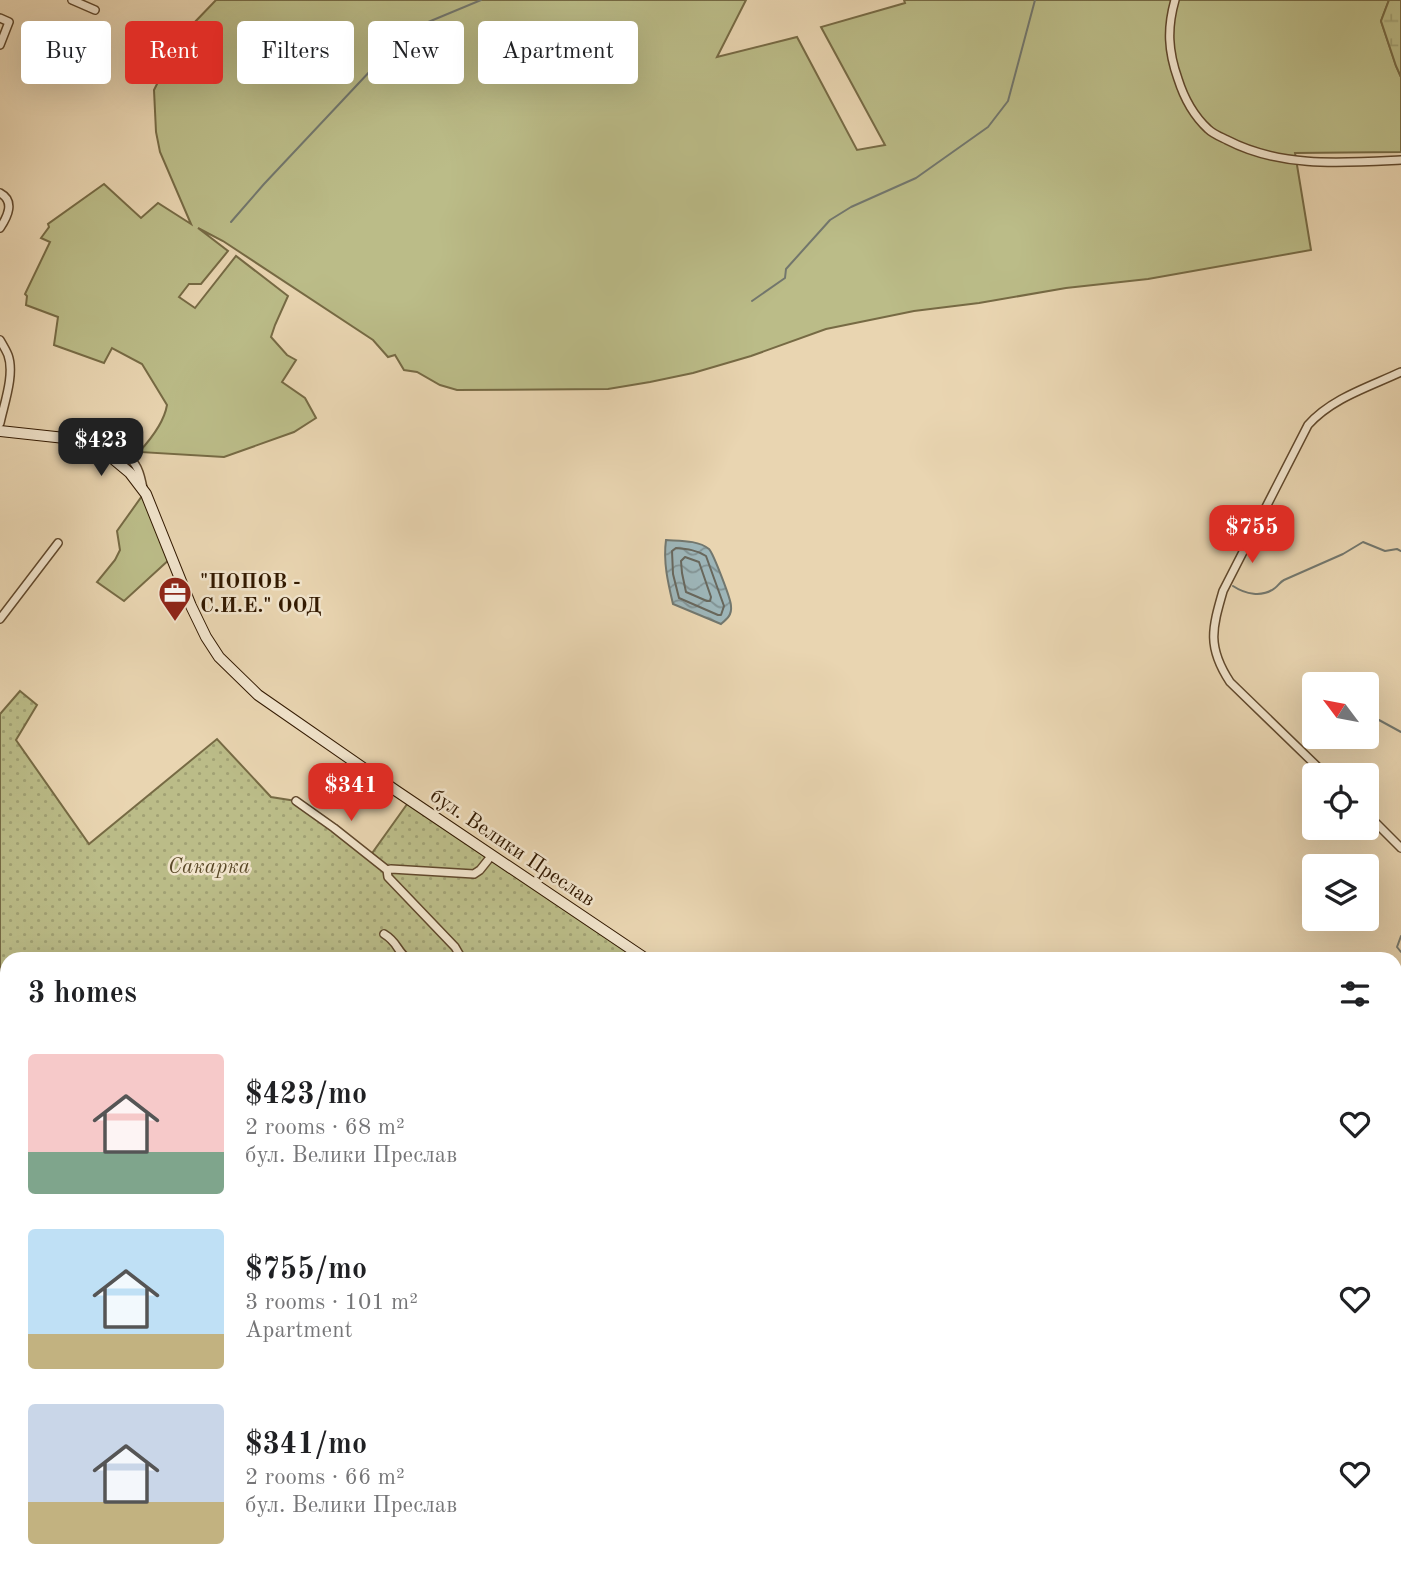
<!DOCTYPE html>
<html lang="en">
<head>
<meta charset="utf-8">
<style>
	:root { --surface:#fff; --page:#f2f2f2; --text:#202124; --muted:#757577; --accent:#d93025 }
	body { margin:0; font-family:"Old Standard TT",serif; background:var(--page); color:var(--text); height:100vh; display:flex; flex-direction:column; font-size:26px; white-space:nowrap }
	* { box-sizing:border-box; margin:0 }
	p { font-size:23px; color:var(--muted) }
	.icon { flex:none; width:38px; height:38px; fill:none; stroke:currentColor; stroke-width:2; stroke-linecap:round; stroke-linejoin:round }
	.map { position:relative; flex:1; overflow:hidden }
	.drawer { position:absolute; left:0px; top:952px; width:1402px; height:625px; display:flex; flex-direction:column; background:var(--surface); border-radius:21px 21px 0 0; box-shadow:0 7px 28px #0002 }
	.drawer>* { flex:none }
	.guide { position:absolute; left:21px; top:21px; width:700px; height:63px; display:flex; gap:14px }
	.needle { width:46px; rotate:302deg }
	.fabs { position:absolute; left:1302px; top:672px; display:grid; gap:14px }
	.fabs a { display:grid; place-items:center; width:77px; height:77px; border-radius:7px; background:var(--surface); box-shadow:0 7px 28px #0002; font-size:35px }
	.price { position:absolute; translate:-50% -60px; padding:0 16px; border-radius:14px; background:var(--accent); color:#fff; font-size:23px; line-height:46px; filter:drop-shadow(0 2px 4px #0008) }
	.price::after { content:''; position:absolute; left:50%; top:42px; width:21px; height:16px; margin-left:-10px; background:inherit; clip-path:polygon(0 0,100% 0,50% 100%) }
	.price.active { background:#222; color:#fff }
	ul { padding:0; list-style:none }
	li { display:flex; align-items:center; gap:21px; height:175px; padding:0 28px }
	li span { display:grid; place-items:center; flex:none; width:196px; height:140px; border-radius:7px; color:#555 }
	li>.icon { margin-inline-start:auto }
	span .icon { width:84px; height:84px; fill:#fffc; stroke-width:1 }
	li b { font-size:30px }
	h2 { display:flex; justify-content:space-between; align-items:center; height:84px; padding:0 28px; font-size:30px }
	.chip { padding:0 24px; border-radius:7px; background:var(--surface); box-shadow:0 7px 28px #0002; font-size:24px; line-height:63px }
	.chip.active { background:var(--accent); color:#fff }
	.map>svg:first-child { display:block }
	.grass { fill:#bbbc88; stroke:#766a44; stroke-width:2 }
	.forest { fill:url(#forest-firs); stroke:#766a44; stroke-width:2 }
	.wetland { fill:url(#wetland-marsh); stroke:#766a44; stroke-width:2 }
	.park { fill:url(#park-dots); stroke:#766a44; stroke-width:2 }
	.water { fill:url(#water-waves); stroke:#72776e; stroke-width:2 }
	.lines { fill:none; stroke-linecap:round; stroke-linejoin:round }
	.shore { stroke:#68675c; stroke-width:2 }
	.stream { stroke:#72776e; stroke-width:2 }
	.minor-casing { stroke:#60482c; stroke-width:10 }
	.secondary-casing { stroke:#321900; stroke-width:12 }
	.minor { stroke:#f1e4cc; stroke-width:7 }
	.secondary { stroke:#f1e4cc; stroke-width:10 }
	.labels { text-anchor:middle; stroke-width:5; stroke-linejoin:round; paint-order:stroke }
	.poi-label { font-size:21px; font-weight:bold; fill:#321900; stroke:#f1e4cc; text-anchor:start }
	.street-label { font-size:21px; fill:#321900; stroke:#f1e4cc }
	.park-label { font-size:21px; font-style:italic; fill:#5b4a29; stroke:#f1e4cc }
</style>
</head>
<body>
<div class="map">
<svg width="1401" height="1576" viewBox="0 0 1401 1576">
	<defs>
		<pattern id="forest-firs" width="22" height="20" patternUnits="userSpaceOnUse" patternTransform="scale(1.75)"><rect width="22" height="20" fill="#bbbc88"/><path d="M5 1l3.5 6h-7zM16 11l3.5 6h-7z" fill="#a1a174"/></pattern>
		<pattern id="wetland-marsh" width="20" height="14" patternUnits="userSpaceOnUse" patternTransform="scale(1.75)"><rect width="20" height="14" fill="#bbbc88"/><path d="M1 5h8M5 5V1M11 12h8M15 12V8" fill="none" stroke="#a1a174"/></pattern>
		<pattern id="park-dots" width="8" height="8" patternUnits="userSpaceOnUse" patternTransform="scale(1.75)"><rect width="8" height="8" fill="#bbbc88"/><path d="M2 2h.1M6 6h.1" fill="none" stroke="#a1a174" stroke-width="1.8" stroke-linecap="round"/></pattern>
		<pattern id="water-waves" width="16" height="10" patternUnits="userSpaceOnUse" patternTransform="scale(1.75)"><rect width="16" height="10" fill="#9db5b8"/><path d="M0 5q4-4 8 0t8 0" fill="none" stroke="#819293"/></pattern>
	</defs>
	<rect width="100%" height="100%" fill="#e9d5b1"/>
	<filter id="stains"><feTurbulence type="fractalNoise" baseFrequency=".00286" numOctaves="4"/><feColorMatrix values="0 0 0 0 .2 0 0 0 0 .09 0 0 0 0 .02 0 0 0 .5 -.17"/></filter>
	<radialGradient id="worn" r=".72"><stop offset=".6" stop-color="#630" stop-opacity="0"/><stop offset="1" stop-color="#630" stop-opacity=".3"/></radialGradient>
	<!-- grass -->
	<g class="grass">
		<path d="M216,0H746L717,57L797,37L857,150L885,145L821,27L905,3L904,0H1389L1381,21L1396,66L1401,77V152L1295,153L1311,250L1148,279L1066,288L979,303L914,311L826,329L751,356L693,373L650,382L608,389L457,390L440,385L417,372L404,370L395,355L388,357L373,340L223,241L198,228L228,251L201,284H189L179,297L195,308L236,256L288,296L275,325L271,337L287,355L296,360L282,382L305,398L316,418L294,432L224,457L139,452C151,439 164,423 167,405L142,364L112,348L104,363L54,345L58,317L26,305L27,296L25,294L50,242L41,238L49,227L48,224L104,184L141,218L158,203L191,224L160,152L156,132L154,90L171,56L193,24Z"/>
		<path d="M142,496L172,557L124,601L97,582L115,560L120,550L117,531Z"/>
	</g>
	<!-- forest -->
	<g class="forest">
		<path d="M7,1057V1543L0,1540V1058Z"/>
		<path d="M93,1570H311L306,1576H113Z"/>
		<path d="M365,1570H450L457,1576H370Z"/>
		<path d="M504,1570H638L641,1576H508Z"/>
	</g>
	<!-- wetland -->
	<path class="wetland" d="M1389,0H1401V77L1396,66L1381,21Z"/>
	<!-- park -->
	<g class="park">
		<path d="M20,691L37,705L16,740L89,844L217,739L271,797L296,801L370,856L410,800L646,959H7V1057L0,1058V714Z"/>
		<path d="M639,1570H875L869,1572L870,1576H641Z"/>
	</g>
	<!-- water -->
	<path class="water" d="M666,540C680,541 698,540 709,549C713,553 731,599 731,606C732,615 727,619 721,624L673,604C668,583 663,562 666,540Z"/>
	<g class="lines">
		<!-- shore -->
		<g class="shore">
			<path d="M676,548C687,549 697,550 706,556L724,606L721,615H718L679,598L673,574L672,551Z"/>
			<path d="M685,557L699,562L711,597L710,601H707L686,592L682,573L681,561Z"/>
		</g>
		<!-- stream -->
		<g class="stream">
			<path d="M231,222L264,184L404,35L421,25L481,0"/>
			<path d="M752,301L785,278L786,269L830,220L851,207L916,178L988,127L1008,101L1035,0"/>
			<path d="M1233,586C1245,594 1262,598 1275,588C1278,586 1280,582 1284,580L1343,554L1363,542L1385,551L1397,549L1401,551"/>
			<path d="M1379,720L1401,732"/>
			<path d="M1401,936L1397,947L1401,952"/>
			<path d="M1395,986L1401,980"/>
			<path d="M1395,987L1401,991"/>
			<path d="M1395,1025L1401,1010"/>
			<path d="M1395,1045L1397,1046L1395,1054"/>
		</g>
		<defs>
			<g id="minor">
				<path d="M72,0L95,10"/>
				<path d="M1175,0C1167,28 1168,51 1178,79C1184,98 1194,116 1208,129C1213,134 1221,137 1227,140C1281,168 1342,163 1401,160"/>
				<path d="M0,18L9,22L0,45"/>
				<path d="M0,193C15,201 8,216 0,228"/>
				<path d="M0,340C3,345 6,350 8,355C15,374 4,404 0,423"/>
				<path d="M74,439C79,436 85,434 91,434C108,434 128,452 136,466C140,472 141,480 143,488"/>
				<path d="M0,619L58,543"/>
				<path d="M1326,775L1230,682C1207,647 1212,629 1223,591L1308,425C1332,398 1369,387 1401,372"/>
				<path d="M296,801L334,828L387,870L388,877L455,947L462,959"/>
				<path d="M1367,814L1401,848"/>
				<path d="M387,870L391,869L474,874L480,870L492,855"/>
				<path d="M384,934C399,943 396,951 408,959"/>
				<path d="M1395,1546L1401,1544"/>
				<path d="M1098,1570L1102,1576"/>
				<path d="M1224,1570L1227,1576"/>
				<path d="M92,1576H99"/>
				<path d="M1328,1576L1340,1570"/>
			</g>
			<g id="secondary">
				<path d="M0,431L74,439L90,444L112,458L130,473L146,494L191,606L206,637L219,657L258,695L395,790L646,959"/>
				<path d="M938,1570L942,1576"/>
			</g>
		</defs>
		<!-- minor casing -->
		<use href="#minor" class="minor-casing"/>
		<!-- secondary casing -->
		<use href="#secondary" class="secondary-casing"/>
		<!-- minor -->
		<use href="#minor" class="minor"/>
		<!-- secondary -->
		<use href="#secondary" class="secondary"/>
	</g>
	<!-- icons -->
	<defs>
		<symbol id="office-pin" viewBox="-11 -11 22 30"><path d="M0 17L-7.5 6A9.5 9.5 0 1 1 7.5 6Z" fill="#8f2418" stroke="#f1e4cc"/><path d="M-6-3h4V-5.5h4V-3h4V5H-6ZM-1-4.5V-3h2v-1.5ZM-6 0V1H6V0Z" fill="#fff"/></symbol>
	</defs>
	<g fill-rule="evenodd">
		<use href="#office-pin" x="156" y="574" width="38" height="52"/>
	</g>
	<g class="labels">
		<!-- poi labels -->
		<g class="poi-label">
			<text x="200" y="588">"ПОПОВ -<tspan x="200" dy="24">С.И.Е." ООД</tspan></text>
		</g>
		<!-- street labels -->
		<g class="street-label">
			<text transform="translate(513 847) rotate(34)" y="7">бул. Велики Преслав</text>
		</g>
		<!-- park labels -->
		<g class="park-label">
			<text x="209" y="873">Сакарка</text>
		</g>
	</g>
	<rect width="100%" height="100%" filter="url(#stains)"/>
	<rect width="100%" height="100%" fill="url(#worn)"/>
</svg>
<div class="fabs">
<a><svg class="needle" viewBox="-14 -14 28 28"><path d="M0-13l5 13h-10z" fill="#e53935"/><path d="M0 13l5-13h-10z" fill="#757577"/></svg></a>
<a><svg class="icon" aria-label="locate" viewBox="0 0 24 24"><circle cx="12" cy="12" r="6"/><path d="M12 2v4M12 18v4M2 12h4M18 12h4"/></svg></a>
<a><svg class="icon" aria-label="layers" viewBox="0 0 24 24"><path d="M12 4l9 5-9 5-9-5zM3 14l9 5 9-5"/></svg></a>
</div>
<b class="price active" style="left:101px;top:478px">$423</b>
<b class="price" style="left:1252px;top:565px">$755</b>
<b class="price" style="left:351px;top:823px">$341</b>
<div class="guide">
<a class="chip">Buy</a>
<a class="chip active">Rent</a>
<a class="chip">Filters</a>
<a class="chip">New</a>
<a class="chip">Apartment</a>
</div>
<section class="drawer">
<h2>3 homes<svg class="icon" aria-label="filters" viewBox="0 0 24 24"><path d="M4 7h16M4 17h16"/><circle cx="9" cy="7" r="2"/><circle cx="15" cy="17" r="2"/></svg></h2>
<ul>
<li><span style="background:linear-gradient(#f6c9c9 70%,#7fa58c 0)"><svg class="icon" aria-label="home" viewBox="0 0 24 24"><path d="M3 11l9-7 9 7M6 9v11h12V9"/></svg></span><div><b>$423/mo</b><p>2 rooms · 68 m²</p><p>бул. Велики Преслав</p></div><svg class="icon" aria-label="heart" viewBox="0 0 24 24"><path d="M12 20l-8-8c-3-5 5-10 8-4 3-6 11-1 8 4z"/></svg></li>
<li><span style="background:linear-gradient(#bfe0f5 75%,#c2b280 0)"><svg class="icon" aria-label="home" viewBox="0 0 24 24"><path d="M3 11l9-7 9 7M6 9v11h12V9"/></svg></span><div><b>$755/mo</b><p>3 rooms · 101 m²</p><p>Apartment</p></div><svg class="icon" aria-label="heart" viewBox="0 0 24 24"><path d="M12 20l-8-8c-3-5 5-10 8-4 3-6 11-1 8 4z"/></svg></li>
<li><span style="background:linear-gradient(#c9d6e8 70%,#c2b280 0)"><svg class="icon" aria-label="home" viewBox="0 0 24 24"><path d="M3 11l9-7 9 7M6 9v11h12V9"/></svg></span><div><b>$341/mo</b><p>2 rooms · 66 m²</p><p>бул. Велики Преслав</p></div><svg class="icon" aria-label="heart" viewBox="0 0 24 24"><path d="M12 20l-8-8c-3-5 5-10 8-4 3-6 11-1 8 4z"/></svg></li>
</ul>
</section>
</div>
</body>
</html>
